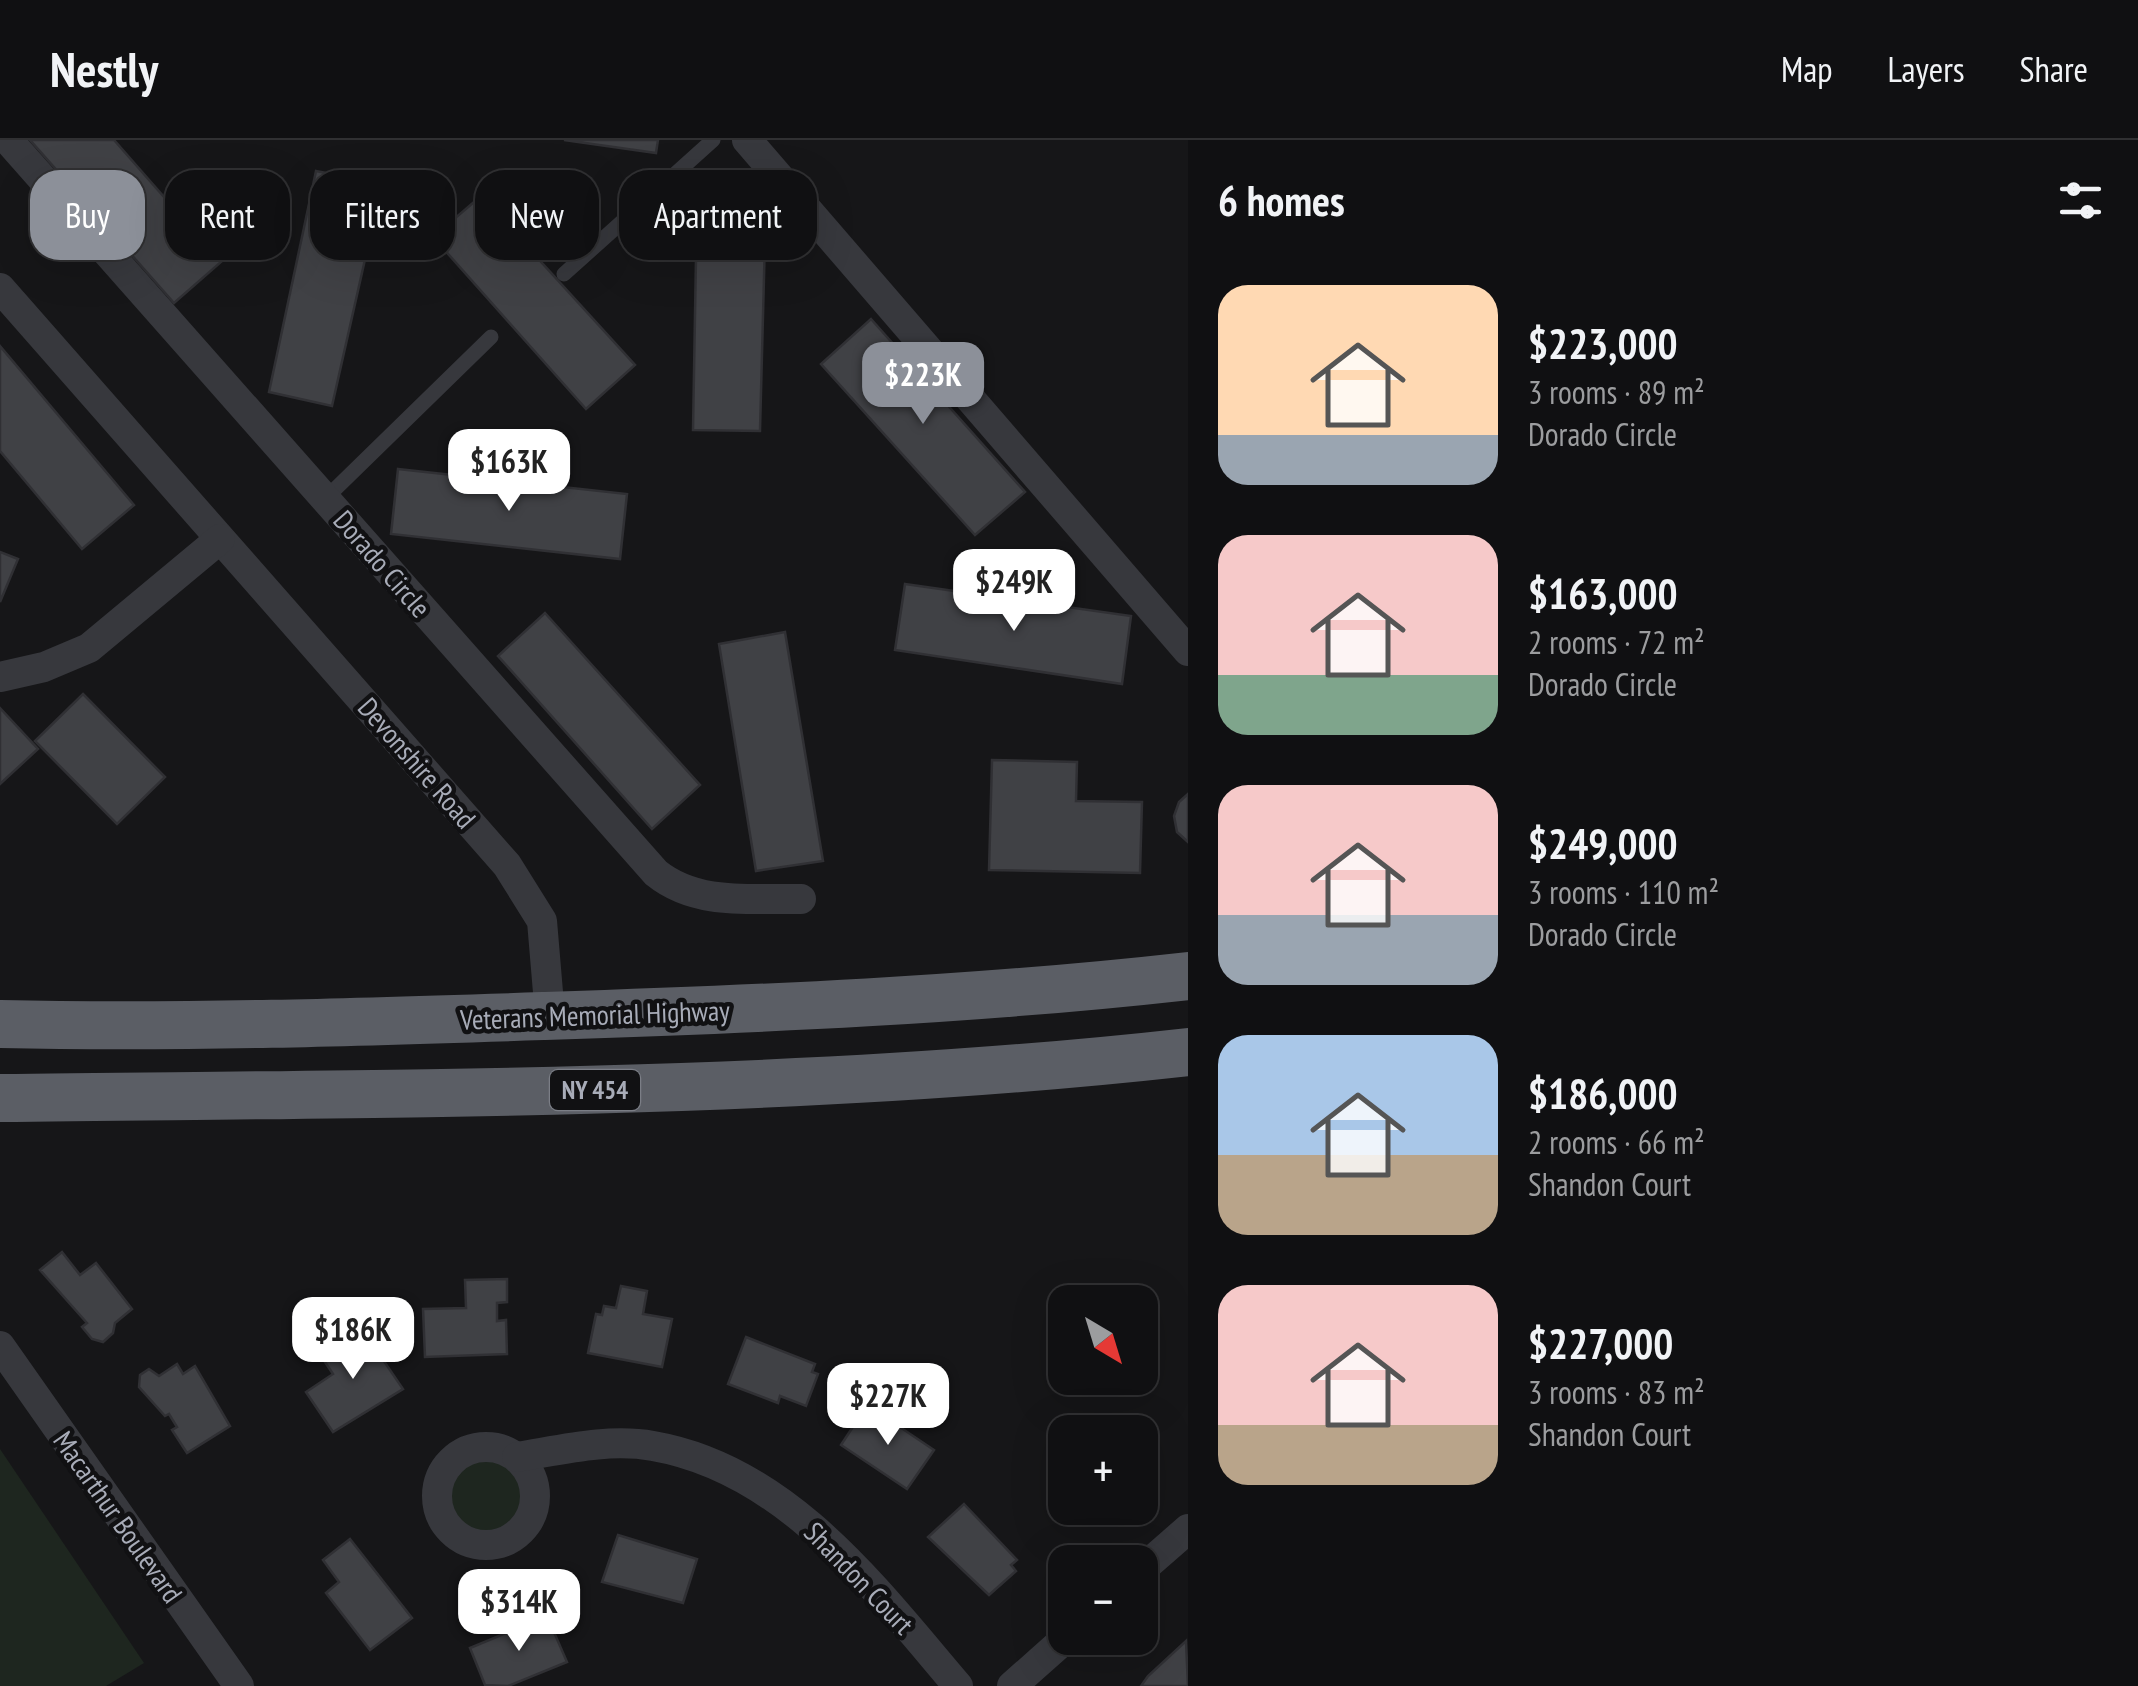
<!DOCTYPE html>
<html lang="en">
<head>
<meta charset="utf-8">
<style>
	:root { --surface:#101012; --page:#19191b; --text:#f1f3f6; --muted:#9c9d9f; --line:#303032; --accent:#8c9099 }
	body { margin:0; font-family:"PT Sans Narrow",sans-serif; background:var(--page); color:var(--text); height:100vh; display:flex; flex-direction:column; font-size:38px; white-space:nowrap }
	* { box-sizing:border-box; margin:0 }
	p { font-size:32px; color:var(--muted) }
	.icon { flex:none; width:55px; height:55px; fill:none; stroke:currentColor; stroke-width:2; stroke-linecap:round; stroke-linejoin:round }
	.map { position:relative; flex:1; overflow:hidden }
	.sheet { display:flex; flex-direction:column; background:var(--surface); width:950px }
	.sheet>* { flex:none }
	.top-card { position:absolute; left:30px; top:30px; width:950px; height:90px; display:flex; gap:20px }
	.needle { width:65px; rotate:142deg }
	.tools { position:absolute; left:1048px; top:1145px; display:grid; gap:20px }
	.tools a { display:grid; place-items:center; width:110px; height:110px; border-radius:20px; background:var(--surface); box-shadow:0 10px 40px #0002,0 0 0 2px var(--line); font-size:50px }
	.price { position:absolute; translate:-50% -85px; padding:0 22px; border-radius:20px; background:#fff; color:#222; font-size:32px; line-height:65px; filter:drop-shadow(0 2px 5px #0008) }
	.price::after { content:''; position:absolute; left:50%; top:60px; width:30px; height:22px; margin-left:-15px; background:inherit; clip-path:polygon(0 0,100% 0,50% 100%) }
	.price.active { background:var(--accent); color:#fff }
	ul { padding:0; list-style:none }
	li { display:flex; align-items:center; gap:30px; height:250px; padding:0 30px }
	li span { display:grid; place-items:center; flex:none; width:280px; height:200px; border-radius:30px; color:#555 }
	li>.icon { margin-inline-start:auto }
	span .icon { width:120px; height:120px; fill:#fffc; stroke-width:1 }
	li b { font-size:42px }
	h2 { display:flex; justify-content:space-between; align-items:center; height:120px; padding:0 30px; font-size:42px }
	.tag { padding:0 35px; border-radius:30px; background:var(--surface); box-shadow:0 10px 40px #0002,0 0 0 2px var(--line); font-size:35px; line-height:90px }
	.tag.active { background:var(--accent); color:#fff }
	header { display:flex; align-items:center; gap:60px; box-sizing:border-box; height:140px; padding:0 50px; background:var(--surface); border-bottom:2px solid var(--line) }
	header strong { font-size:48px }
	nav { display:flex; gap:55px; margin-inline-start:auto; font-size:35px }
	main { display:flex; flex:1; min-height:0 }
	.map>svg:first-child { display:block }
	.green { fill:#1e261f }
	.building { fill:#404145; stroke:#303034; stroke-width:2.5 }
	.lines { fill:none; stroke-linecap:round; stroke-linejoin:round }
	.service { stroke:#37383d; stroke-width:15 }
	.minor { stroke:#37383d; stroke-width:30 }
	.trunk { stroke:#5b5e65; stroke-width:48 }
	.labels { text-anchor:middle; stroke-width:9; stroke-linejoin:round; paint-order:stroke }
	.shield { fill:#111113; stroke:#7b7e86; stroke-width:2.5 }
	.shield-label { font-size:25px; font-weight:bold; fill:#a8acb8 }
	.street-label { font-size:28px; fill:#a8acb8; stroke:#111113 }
</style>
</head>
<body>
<header>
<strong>Nestly</strong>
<nav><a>Map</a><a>Layers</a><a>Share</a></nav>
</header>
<main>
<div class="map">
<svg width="1188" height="1546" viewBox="0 0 1188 1546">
	<rect width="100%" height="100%" fill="#161618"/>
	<!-- green -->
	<g class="green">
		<path d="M0,1309L144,1523L106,1546H0Z"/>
		<circle cx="486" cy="1357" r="36"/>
	</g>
	<!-- building -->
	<g class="building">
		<path d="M30,0H114L221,122L174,163Z"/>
		<path d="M564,0H658L656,13Z"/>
		<path d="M316,31L382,44L332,266L269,252Z"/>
		<path d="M481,56L635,225L586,269L433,97Z"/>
		<path d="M697,59L766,61L760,291L693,290Z"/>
		<path d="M871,179L1025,352L975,395L821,224Z"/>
		<path d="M0,206L134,365L82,409L0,311Z"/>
		<path d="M398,329L627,354L620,419L391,394Z"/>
		<path d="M0,412L18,419L0,462Z"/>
		<path d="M905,444L1131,476L1122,544L895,510Z"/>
		<path d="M545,473L700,645L652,689L498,516Z"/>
		<path d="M785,492L823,721L756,731L719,504Z"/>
		<path d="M83,554L165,637L117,684L35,601Z"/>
		<path d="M0,568L38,609L0,644Z"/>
		<path d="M992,620L1077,622L1076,661L1142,662L1140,733L989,730Z"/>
		<path d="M1188,654V702L1177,692L1174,676L1179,662Z"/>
		<path d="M62,1112L80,1135L96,1123L132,1169L115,1183L113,1193L103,1202L92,1199L82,1187L87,1183L40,1130Z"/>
		<path d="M507,1139V1162L497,1163V1181L506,1180L507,1214L425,1217L423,1169L466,1168L465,1140Z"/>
		<path d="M621,1146L647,1151L643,1174L672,1179L662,1227L588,1213L596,1174L602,1175L604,1166L616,1168Z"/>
		<path d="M362,1189L403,1249L333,1292L306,1252L333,1234L321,1216Z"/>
		<path d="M746,1197L815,1224L812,1232L818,1234L806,1266L780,1256L778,1263L728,1244Z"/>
		<path d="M177,1224L183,1234L195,1226L230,1286L187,1313L172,1290L177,1287L169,1274L165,1276L139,1247L140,1235L149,1229L159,1236Z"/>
		<path d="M876,1271L934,1310L907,1349L841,1305L860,1276L869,1282Z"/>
		<path d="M964,1364L1017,1420L1011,1425L1016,1431L989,1455L928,1397Z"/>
		<path d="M618,1395L697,1419L683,1463L602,1442Z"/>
		<path d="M350,1399L412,1478L370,1510L326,1453L339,1442L323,1420Z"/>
		<path d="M547,1476L567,1522L508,1546L485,1545L470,1508Z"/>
		<path d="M1186,1501L1188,1546H1141L1148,1536Z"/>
	</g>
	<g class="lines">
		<!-- service -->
		<g class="service">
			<path d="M564,134L713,0"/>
			<path d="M325,359L491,197"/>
		</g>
		<!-- minor -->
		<g class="minor">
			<path d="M8,0L656,733C697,766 751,758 801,759"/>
			<path d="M747,0L1188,511"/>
			<path d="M0,148L507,725L542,781L550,876"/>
			<path d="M0,537L44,527L89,508L220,399"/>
			<path d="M0,1206L239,1546"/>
			<circle cx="486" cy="1356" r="49"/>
			<path d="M517,1317C561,1310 608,1298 653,1306C787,1329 876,1450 958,1546"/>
			<path d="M1140,1431L1188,1389"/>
			<path d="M1012,1546L1066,1498"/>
		</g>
		<!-- trunk -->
		<g class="trunk">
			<path d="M0,884C182,888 363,882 545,876C761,869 974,860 1188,836"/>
			<path d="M0,958C396,953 794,956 1188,912"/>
		</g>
	</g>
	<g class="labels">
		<!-- shield labels -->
		<rect class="shield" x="550" y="930" width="90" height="40" rx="8"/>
		<g class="shield-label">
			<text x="595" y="959">NY 454</text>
		</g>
		<!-- street labels -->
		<g class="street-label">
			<text transform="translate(382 424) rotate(49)" y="10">Dorado Circle</text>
			<text transform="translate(417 623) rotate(49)" y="10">Devonshire Road</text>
			<text transform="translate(595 875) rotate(-2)" y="10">Veterans Memorial Highway</text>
			<text transform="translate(118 1377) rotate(55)" y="10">Macarthur Boulevard</text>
			<text transform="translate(859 1438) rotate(46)" y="10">Shandon Court</text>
		</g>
	</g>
</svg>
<div class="tools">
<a><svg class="needle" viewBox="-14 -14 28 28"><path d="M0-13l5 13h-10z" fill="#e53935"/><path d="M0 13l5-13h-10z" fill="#9c9d9f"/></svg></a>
<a>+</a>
<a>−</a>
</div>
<b class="price active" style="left:923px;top:287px">$223K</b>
<b class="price" style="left:509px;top:374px">$163K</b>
<b class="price" style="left:1014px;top:494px">$249K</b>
<b class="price" style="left:353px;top:1242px">$186K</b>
<b class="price" style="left:888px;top:1308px">$227K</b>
<b class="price" style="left:519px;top:1514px">$314K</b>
<div class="top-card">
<a class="tag active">Buy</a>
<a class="tag">Rent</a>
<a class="tag">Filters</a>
<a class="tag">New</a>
<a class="tag">Apartment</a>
</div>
</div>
<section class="sheet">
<h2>6 homes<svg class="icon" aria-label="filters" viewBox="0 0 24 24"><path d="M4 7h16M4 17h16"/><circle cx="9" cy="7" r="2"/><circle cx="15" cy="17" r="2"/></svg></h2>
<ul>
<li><span style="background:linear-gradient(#ffd9b3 75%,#9aa5b1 0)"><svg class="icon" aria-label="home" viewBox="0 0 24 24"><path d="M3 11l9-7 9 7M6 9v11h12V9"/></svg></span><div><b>$223,000</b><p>3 rooms · 89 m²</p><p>Dorado Circle</p></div></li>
<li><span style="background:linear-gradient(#f6c9c9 70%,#7fa58c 0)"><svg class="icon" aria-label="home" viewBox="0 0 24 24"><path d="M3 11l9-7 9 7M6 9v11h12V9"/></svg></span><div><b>$163,000</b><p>2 rooms · 72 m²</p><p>Dorado Circle</p></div></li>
<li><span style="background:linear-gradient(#f6c9c9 65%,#9aa5b1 0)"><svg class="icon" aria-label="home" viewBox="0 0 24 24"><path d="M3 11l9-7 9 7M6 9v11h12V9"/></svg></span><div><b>$249,000</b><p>3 rooms · 110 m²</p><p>Dorado Circle</p></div></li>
<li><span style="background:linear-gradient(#a9c7e8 60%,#b9a48a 0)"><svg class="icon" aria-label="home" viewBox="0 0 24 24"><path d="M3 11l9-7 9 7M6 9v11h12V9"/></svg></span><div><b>$186,000</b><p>2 rooms · 66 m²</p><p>Shandon Court</p></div></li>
<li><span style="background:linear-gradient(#f6c9c9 70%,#b9a48a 0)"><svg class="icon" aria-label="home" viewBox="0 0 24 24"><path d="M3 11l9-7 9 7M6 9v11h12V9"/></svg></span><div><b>$227,000</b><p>3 rooms · 83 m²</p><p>Shandon Court</p></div></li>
</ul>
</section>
</main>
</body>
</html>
